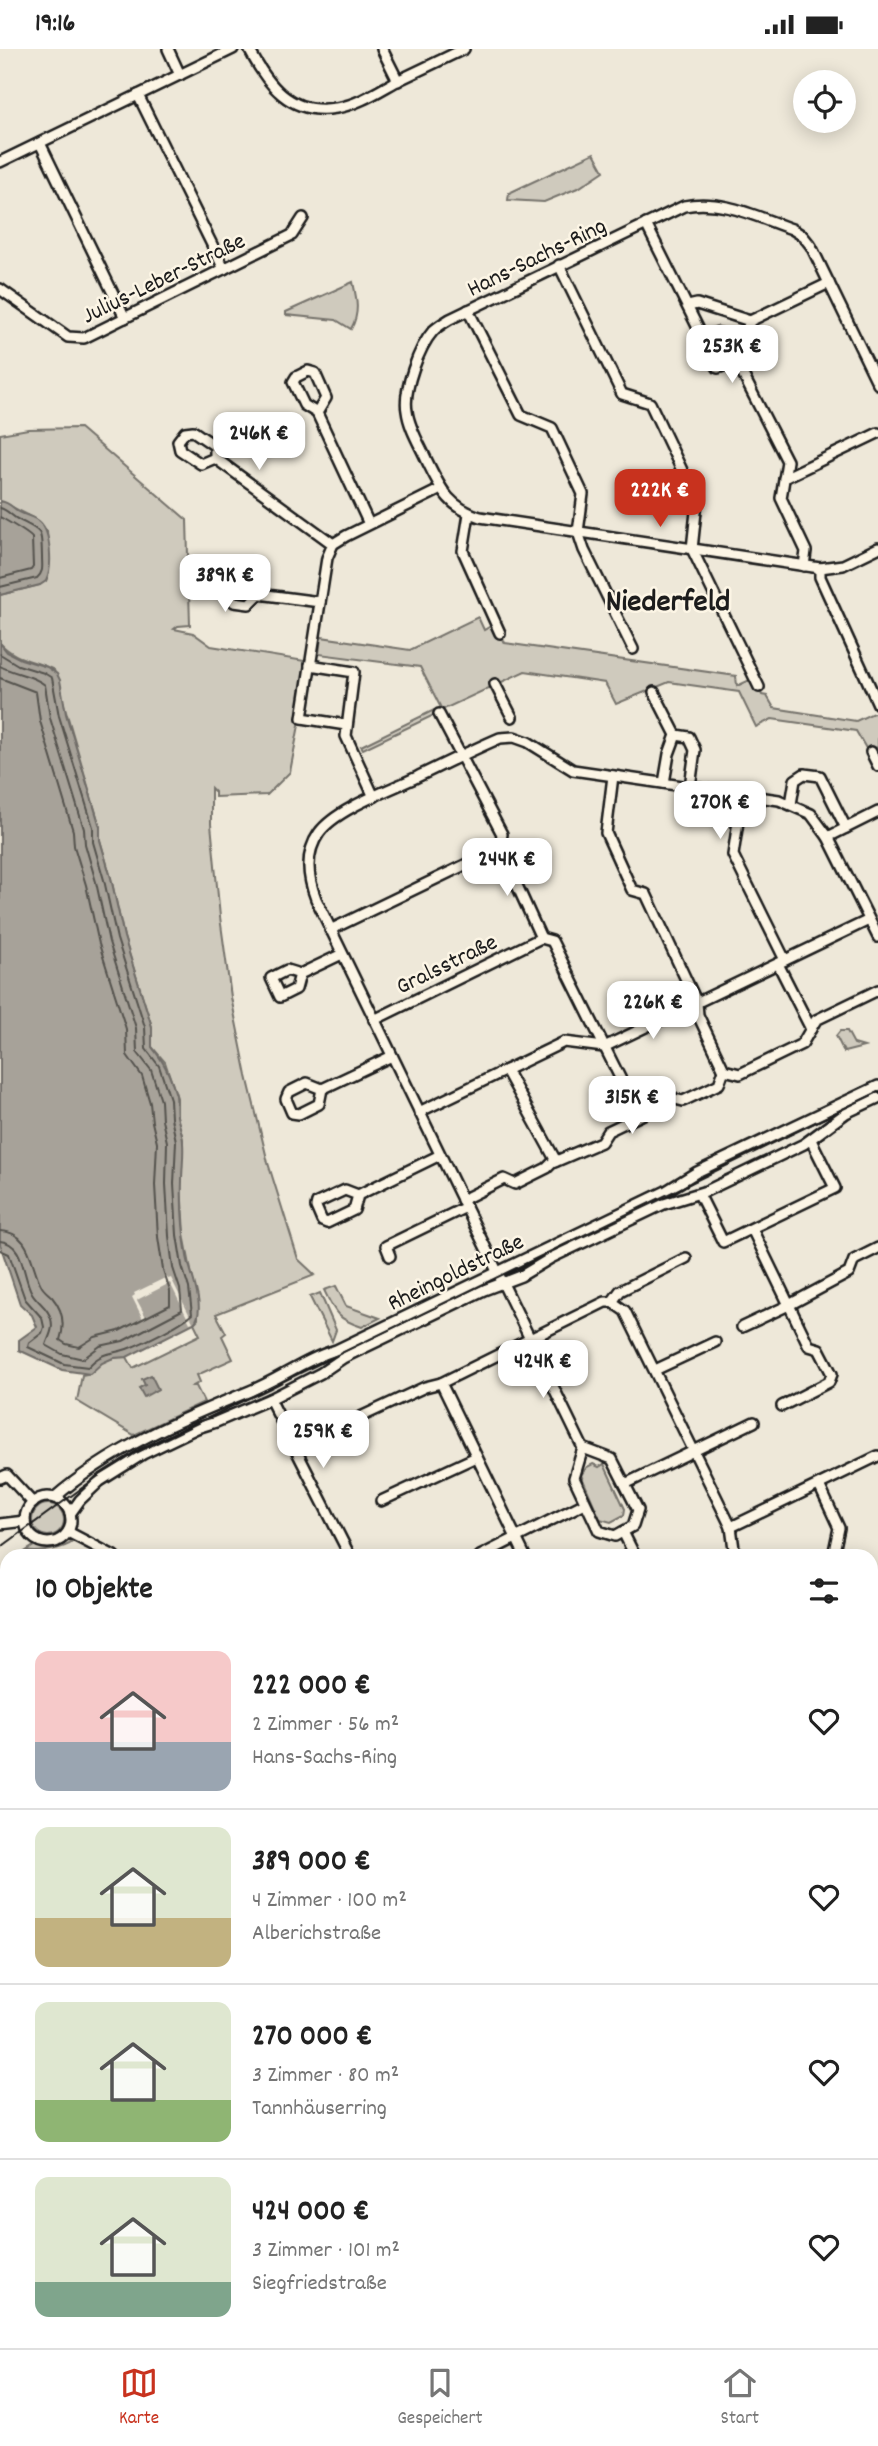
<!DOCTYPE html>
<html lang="de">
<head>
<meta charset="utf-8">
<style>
	:root { --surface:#fff; --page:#f6f6f6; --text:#222; --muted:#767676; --line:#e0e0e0; --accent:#c8321e }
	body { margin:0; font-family:Dekko,sans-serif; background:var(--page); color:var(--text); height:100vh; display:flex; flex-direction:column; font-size:26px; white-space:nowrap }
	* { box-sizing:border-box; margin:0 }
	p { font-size:23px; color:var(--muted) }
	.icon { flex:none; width:38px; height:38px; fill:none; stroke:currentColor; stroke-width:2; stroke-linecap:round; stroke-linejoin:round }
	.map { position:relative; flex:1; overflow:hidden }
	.side { position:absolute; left:0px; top:1500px; width:878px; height:800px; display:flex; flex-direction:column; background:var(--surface); border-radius:21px 21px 0 0; box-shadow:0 4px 18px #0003 }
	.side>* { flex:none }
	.fabs { position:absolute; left:793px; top:21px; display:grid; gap:14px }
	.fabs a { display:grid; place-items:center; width:63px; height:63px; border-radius:50%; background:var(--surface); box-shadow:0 4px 18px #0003; font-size:35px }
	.price { position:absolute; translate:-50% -60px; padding:0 16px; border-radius:14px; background:#fff; color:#222; font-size:23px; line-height:46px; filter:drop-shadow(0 2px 4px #0008) }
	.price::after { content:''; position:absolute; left:50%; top:42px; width:21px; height:16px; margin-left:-10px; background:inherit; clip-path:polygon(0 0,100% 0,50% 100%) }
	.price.on { background:var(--accent); color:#fff }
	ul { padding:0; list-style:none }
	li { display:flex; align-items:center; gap:21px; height:175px; padding:0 35px }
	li+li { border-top:2px solid var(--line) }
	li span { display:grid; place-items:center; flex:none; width:196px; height:140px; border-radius:14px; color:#555 }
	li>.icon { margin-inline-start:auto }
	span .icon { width:84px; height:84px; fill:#fffc; stroke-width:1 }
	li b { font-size:30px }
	h2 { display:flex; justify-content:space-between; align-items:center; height:84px; padding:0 35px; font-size:30px }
	.status { display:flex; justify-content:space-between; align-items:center; height:49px; padding:0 35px; background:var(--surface); direction:ltr }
	.status svg { height:19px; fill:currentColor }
	.tab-bar { display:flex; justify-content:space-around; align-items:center; height:98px; border-top:2px solid var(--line); background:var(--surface); font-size:19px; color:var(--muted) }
	.tab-bar a { display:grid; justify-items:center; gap:4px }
	.tab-bar .on { color:var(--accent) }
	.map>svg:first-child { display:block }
	.built { fill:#ded9cb }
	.green { fill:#cfcabd; stroke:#76736c; stroke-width:2 }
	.water { fill:#a7a299; stroke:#6f6c67; stroke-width:2 }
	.pier { fill:#eee8d9 }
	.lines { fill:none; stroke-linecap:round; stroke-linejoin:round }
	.shore { stroke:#54524e; stroke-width:2 }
	.minor-casing { stroke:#1c1c1c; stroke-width:14 }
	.minor { stroke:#fcf5e5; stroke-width:9 }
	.tram { stroke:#1c1c1c; stroke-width:2 }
	.labels { text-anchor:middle; stroke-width:5; stroke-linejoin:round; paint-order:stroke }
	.street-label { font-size:24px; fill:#1c1c1c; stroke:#fcf5e5 }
	.district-label { font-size:32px; font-weight:bold; fill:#1c1c1c; stroke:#fcf5e5 }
</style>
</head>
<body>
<div class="status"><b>19:16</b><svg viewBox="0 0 49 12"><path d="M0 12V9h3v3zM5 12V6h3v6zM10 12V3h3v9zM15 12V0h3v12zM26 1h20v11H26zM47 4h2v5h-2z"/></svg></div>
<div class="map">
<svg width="878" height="2299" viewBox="0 0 878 2299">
	<rect width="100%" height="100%" fill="#eee8d9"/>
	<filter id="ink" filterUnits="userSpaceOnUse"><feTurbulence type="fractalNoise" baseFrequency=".0143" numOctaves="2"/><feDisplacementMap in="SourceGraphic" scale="14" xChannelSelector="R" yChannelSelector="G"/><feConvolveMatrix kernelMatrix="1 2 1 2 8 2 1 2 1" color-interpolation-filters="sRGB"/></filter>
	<g filter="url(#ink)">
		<!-- built -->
		<path class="built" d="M7,1630V1766L2,1767L0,1752V1631Z"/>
		<!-- green -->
		<g class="green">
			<path d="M594,104L604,122L580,138L544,153L508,151L509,144Z"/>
			<path d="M353,233C357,251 360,264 351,280L336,271L286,266V263Z"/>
			<path d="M716,277L724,279L727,286L725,294L719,297L711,279Z"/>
			<path d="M80,379L187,471L190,576L178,577L174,580L193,584L211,597L311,613L290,723L267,746L215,748V743L211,739V775L220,868L231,948L247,1027L268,1114L298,1210L315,1226L216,1265L226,1284L222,1287L233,1310L197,1326L200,1333L193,1337H196L204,1353L134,1386L77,1352L82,1326C94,1325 93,1319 102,1313C110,1309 118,1308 127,1308L133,1319L200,1286L194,1274L198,1270V1258L184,1185L181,1135L183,1090L177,1068V1049L165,1013L152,998V978L124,888L111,829L100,791V778L54,621C35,611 15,611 0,594V546L40,536L49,520L47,482L34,469L0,452V385L28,380Z"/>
			<path d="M478,568L484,581L496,574L505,594L736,627L737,637L754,629L762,646L767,647L774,659L856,672L873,664L878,665V698L868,703L856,682L772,670L756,678L739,643L669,633L616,655L605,634L525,622L442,661L420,618L319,605L321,588L410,601Z"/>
			<path d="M434,661L436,665L363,700L361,697Z"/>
			<path d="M840,982H847L854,995L864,998L844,1003L836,987Z"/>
			<path d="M336,1237L346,1257L380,1269L362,1278C337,1270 335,1264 324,1241Z"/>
			<path d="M320,1244L336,1281L332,1292L310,1248Z"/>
			<path d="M593,1415L599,1418L604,1415L625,1460L624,1466L611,1473L600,1470L581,1426L587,1418Z"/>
			<circle cx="48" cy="1471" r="16"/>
			<path d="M67,1491L74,1492C64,1500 39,1505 26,1502L37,1495L51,1497Z"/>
			<path d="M875,1648L878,1650V1906L872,1899V1659Z"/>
			<path d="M0,1761L2,1770L7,1769V1949L0,1953Z"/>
			<path d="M872,1924L878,1932V2211H873Z"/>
			<path d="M0,2123L7,2166V2215H0Z"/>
			<rect x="0" y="2221" width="7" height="44"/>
			<path d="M878,2225V2262L872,2261V2226Z"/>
			<path d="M75,2292L707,2293L644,2299H0V2296Z"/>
			<path d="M804,2292L859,2293L860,2299H773Z"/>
		</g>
		<!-- water -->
		<g class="water">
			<path d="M0,452C9,453 12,458 19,463C26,467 34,467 40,473C51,483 53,519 46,532L40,536L0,546Z"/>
			<path d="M0,594L7,603L21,610L47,618L57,625L60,631L66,665L100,778V791L111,829L124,888L152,978V998C165,1014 170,1026 176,1046C177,1053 176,1060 177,1067C179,1076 183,1085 183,1094C184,1107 182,1119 182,1132C181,1156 183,1183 187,1207C190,1224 207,1261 194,1274L127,1308L113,1309L102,1314L90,1325L62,1321L19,1301V1291L37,1278L32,1266L20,1255L0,1195Z"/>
			<path d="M151,1326L158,1340L144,1348L139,1339L145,1336L142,1330Z"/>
			<path d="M872,2261L878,2262V2299H860L859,2293L872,2292Z"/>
			<path d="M707,2292H804V2293L773,2299H644Z"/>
		</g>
		<!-- pier -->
		<path class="pier" d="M167,1228L168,1230L171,1229L193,1273L190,1274L170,1234L137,1251L146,1268L143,1270L132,1248L135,1246L134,1244Z"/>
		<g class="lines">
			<!-- shore -->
			<g class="shore">
				<path d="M0,459C8,461 11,467 19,471C44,484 41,480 42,508C42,517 44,523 37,529L0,538"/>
				<path d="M0,468C7,472 28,484 32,489L33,518L31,521L0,529"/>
				<path d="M0,605L18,616L44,624L52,629L59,667L93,778V793L104,831L117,890L145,978L146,1000L159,1017L170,1050L171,1069L176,1092L174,1135L177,1186L182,1217L189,1239L192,1265C180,1276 143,1294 127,1300C110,1306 102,1302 88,1318L64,1315L28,1298L29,1294L42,1284L44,1278L42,1269L25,1250L9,1205L0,1201"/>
				<path d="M0,617C14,625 34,626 45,636L50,669L84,780L85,795L96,833L109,893L136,979L137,1003L151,1021L161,1052L162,1071L167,1093L166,1135L169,1187L173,1219L180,1240L182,1261L123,1292L100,1297L83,1310L62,1305L46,1296C49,1287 54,1280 51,1270C48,1258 38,1254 32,1244C22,1227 25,1194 0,1192"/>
				<path d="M0,629L36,643L40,672L73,782L74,797L86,836L99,895L126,980L127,1006L142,1027L150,1054L152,1073L157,1094L155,1136L158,1188L163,1221L170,1242V1256L119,1282L95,1288L79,1298L66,1295L60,1291C65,1276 63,1261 52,1248C48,1244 43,1241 41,1236C30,1214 31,1183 0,1182"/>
			</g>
			<defs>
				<g id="minor">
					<path d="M168,0L180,26"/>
					<path d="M249,0C267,35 290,67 336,59C357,56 377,43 395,33C418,22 441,11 464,0"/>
					<path d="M382,0L398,32"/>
					<path d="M138,46L224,220"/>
					<path d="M40,94L125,269"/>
					<path d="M0,113L233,0"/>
					<path d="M646,175L718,319L736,312L787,412L781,449L806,502L804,517"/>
					<path d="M559,216L622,345L650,354L697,453L692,500L759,638"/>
					<path d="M0,240L68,288L84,289L292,186L303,169"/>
					<path d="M688,257L697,255L750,272L736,312"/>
					<path d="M468,261L521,366L552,379L583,445L578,483L584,501L633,600"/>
					<path d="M750,272L829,234"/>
					<path d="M878,335L811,197L803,187L792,180C757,168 721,149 684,157L450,270C445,273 438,277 433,282C419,298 403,341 407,362C409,379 420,396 427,412C441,440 448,458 480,468L820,519L843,516L878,499"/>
					<path d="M317,364L326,349L315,324L308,322L296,328L293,333L304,356L317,364L369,475"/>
					<path d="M215,409L201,415L180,401L178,392L185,383L193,382L215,397V409L333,495"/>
					<path d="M784,429L878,384"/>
					<path d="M469,465L463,502L500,584"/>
					<path d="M820,519V528L878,655"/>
					<path d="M259,545L252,532L237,531L233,534L231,548L234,553L249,555L259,545L320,553"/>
					<path d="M310,616L354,623L346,687L374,748"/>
					<path d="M495,635L512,668"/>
					<path d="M654,643L676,686L669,705L664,734"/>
					<path d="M439,665L502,785L500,799"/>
					<path d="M346,676L302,669L327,509L333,495L346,487L441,440"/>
					<path d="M676,686L689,688L695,701L690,738"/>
					<path d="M871,703L878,717"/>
					<path d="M613,727L606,784L632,841L646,845L697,954L698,966L724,1021"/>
					<path d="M742,746L733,806L785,911"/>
					<path d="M791,755L795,731L804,725L820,727L846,779"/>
					<path d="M828,788L878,763"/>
					<path d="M330,881L500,799L541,889L374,971"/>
					<path d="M541,889L552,892L639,1067"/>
					<path d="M778,915L811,980"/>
					<path d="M300,925L296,940L280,948L271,929L287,921L300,925L342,905"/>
					<path d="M506,1021L556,1112"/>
					<path d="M724,1021L740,1025L802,995L816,971L878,941"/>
					<path d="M322,1040L319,1055L299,1065L292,1064L286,1050L289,1043L307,1034L322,1040L392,1007"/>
					<path d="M419,1063L564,993L604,998L869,871"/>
					<path d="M699,1145L723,1193L835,1139L811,1091"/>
					<path d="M358,1146L354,1161L327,1174L322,1172L316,1158L317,1154L345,1141L358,1146L440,1106"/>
					<path d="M462,1151L504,1130L515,1135L547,1119L552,1114L601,1093L608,1082L675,1050L683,1052L719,1035L724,1021"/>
					<path d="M752,1180L809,1297L819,1300L832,1325L829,1333L782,1357"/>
					<path d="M390,1207L386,1197L466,1158"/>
					<path d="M612,1253L620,1242L686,1209"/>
					<path d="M742,1278L789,1256L849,1224L854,1211L878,1199"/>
					<path d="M655,1321L715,1293"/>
					<path d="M270,1350L350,1507"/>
					<path d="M354,1371L425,1338L441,1334"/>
					<path d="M583,1399L612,1410L638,1461L633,1477L615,1487L599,1482L574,1429L583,1399L316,850C307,827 305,804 319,784C336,760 390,741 417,728C444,715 472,701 500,689L514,688L528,693L573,721L779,751L811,765L828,788L878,888"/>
					<path d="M0,1429L7,1426L33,1454"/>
					<path d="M625,1435L754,1373"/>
					<path d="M819,1436L839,1479L833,1507"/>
					<circle cx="48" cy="1471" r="23"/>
					<path d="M54,1449C110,1400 181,1370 250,1342C280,1330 305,1310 336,1301L666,1142L697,1123L878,1037"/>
					<path d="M381,1452L476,1408"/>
					<path d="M70,1465L80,1451L100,1432L143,1405L197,1379L216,1373L270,1350L321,1324L343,1309L484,1241L521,1227L551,1209L664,1155L706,1142L804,1095L846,1064L878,1049"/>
					<path d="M0,1475L25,1472"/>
					<path d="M731,1478L878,1407"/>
					<path d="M68,1483L114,1507"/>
					<path d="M623,1483L635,1507"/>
					<path d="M480,1507L585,1454"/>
					<path d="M525,1507L441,1334L605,1253H612L625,1262L731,1478L735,1507"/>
					<path d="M872,1578L878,1571"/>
					<path d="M872,1913L878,1920"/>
					<path d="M0,1990L7,1986"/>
					<path d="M0,2041L7,2075"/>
				</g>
			</defs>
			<!-- minor casing -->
			<use href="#minor" class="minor-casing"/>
			<!-- minor -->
			<use href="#minor" class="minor"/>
			<!-- tram -->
			<path class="tram" d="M0,1499L97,1428L136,1404L878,1043"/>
		</g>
	</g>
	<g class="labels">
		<!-- street labels -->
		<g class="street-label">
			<text transform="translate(536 207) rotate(-26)" y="8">Hans-Sachs-Ring</text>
			<text transform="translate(163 228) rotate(-26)" y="8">Julius-Leber-Straße</text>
			<text transform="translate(446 914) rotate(-26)" y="8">Gralsstraße</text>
			<text transform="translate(455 1222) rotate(-26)" y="8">Rheingoldstraße</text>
		</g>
		<!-- district labels -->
		<g class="district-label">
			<text x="668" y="561">Niederfeld</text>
		</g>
	</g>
</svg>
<div class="fabs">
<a><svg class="icon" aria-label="locate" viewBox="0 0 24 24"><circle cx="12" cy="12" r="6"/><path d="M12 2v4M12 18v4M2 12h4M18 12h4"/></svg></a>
</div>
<b class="price" style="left:732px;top:336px">253K €</b>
<b class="price" style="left:259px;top:423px">246K €</b>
<b class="price on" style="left:660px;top:480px">222K €</b>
<b class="price" style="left:225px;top:565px">389K €</b>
<b class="price" style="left:720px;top:792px">270K €</b>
<b class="price" style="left:507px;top:849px">244K €</b>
<b class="price" style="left:653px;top:992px">226K €</b>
<b class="price" style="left:632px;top:1087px">315K €</b>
<b class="price" style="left:543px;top:1351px">424K €</b>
<b class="price" style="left:323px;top:1421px">259K €</b>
<section class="side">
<h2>10 Objekte<svg class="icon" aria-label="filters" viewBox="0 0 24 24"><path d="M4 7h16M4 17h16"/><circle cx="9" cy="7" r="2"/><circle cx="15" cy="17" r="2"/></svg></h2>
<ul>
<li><span style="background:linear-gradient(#f6c9c9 65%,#9aa5b1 0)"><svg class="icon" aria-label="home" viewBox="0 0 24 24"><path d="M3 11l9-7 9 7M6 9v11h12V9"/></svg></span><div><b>222 000 €</b><p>2 Zimmer · 56 m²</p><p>Hans-Sachs-Ring</p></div><svg class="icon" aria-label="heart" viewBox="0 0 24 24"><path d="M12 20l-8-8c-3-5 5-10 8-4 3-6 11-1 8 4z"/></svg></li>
<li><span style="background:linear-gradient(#dfe7d0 65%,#c2b280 0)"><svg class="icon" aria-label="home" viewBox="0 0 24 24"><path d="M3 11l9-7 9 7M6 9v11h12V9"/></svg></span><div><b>389 000 €</b><p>4 Zimmer · 100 m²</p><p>Alberichstraße</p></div><svg class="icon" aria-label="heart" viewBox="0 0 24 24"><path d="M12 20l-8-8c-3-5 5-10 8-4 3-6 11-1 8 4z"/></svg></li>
<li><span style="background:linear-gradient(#dfe7d0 70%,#8fb573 0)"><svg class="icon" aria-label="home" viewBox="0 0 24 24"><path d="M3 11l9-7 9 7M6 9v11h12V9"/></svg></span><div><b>270 000 €</b><p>3 Zimmer · 80 m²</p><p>Tannhäuserring</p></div><svg class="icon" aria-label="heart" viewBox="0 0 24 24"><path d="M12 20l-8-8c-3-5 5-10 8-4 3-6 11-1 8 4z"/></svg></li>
<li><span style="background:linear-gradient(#dfe7d0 75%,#7fa58c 0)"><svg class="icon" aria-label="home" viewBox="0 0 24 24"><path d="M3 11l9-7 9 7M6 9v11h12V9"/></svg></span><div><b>424 000 €</b><p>3 Zimmer · 101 m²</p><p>Siegfriedstraße</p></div><svg class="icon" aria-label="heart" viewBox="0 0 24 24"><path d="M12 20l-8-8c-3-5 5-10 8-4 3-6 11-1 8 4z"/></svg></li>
</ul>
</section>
</div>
<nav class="tab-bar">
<a class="on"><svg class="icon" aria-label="map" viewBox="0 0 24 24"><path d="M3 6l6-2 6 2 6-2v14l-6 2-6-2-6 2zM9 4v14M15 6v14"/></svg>Karte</a>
<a><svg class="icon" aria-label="saved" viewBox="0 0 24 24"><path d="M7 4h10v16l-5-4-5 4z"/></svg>Gespeichert</a>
<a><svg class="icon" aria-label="home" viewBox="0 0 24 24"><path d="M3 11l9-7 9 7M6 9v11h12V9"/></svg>Start</a>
</nav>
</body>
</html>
